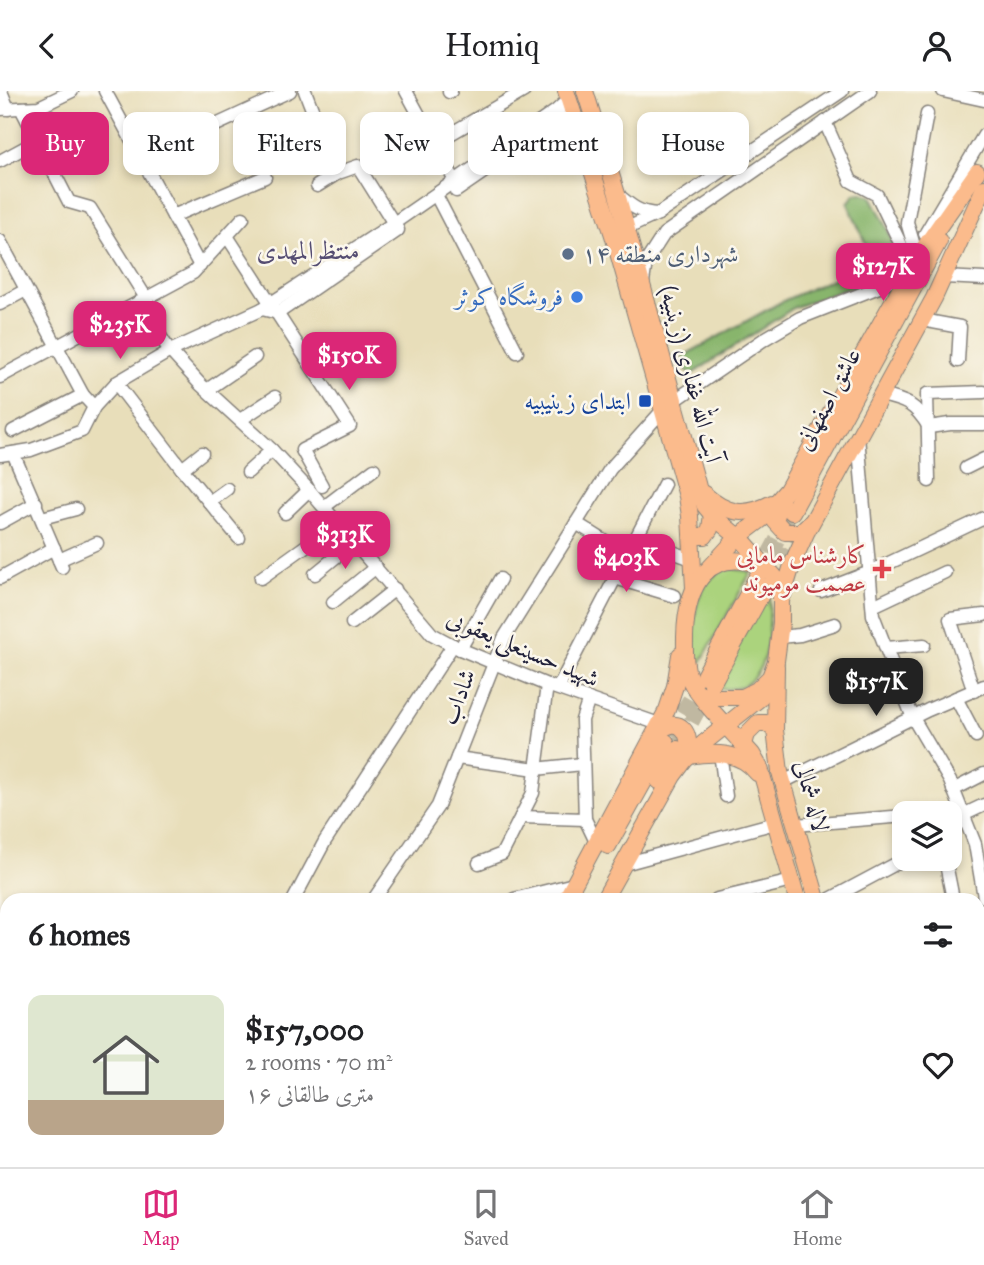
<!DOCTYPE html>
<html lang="en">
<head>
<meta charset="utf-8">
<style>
	:root { --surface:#fff; --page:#f6f6f6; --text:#202124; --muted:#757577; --line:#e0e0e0; --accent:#db2777 }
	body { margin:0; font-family:"IM FELL Great Primer",Amiri,serif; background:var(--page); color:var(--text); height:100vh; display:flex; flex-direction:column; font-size:26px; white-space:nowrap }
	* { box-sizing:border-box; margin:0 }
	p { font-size:23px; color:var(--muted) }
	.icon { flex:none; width:38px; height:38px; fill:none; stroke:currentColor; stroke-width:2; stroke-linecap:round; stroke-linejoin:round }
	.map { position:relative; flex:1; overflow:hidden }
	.drawer { position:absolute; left:0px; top:802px; width:985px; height:275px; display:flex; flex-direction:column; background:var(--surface); border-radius:21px 21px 0 0; box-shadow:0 4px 10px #0003 }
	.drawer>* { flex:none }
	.guide { position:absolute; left:21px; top:21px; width:943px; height:63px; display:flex; gap:14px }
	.tools { position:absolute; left:892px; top:710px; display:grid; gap:14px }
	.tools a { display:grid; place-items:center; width:70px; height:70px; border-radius:14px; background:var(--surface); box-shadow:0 4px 10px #0003; font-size:35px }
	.price { position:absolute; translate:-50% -60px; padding:0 16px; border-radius:14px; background:var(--accent); color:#fff; font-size:23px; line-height:46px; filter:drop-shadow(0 2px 4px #0008) }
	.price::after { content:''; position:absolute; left:50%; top:42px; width:21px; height:16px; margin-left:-10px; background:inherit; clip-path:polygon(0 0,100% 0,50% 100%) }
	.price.on { background:#222; color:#fff }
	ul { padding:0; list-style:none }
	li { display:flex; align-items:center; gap:21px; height:175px; padding:0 28px }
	li span { display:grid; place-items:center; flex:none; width:196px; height:140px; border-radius:14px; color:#555 }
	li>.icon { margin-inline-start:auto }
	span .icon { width:84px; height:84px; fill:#fffc; stroke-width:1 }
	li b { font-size:30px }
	h2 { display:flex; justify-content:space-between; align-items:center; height:84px; padding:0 28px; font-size:30px }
	.pill { padding:0 24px; border-radius:14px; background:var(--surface); box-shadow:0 4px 10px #0003; font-size:24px; line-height:63px }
	.pill.on { background:var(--accent); color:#fff }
	header { display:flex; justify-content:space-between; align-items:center; height:91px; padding:0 28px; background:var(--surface); font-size:32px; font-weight:600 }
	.menu { display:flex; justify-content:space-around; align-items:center; height:98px; border-top:2px solid var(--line); background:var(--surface); font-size:19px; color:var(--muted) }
	.menu a { display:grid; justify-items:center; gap:4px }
	.menu .on { color:var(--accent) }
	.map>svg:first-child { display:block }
	.green { fill:#abd37d; stroke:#667a5c; stroke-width:2 }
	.forest { fill:#88b56c; stroke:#556c54; stroke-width:2 }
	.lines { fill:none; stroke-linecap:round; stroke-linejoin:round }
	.major-tunnel { stroke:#c0b8a1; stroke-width:16; stroke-dasharray:16 8; stroke-linecap:butt }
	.minor-casing { stroke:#85807a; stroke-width:15 }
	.major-casing { stroke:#85807a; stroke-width:18 }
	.minor { stroke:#fff; stroke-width:12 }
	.major { stroke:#fbbb8c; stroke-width:16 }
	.service-dot { fill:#5c6f8a; stroke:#fbf7ec; stroke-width:2.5 }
	.shop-dot { fill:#3f7fe0; stroke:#fbf7ec; stroke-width:2.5 }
	.transit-dot { fill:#1a4fb4; stroke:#fbf7ec; stroke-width:2.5 }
	.health-dot { fill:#e0444e; stroke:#fbf7ec; stroke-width:2.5 }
	.labels { text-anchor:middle; stroke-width:5; stroke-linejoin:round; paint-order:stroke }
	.service-label { font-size:24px; fill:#4e5e75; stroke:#fbf7ec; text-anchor:start }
	.shop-label { font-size:24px; fill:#366cbe; stroke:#fbf7ec; text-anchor:end }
	.street-label { font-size:24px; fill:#22223b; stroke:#fbf7ec }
	.transit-label { font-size:24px; fill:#164399; stroke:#fbf7ec; text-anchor:end }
	.health-label { font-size:24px; fill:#be3a42; stroke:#fbf7ec; text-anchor:end }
	.neighbourhood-label { font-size:26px; fill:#554d72; stroke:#fbf7ec }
</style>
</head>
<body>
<header><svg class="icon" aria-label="back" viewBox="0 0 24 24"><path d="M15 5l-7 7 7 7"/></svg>Homiq<svg class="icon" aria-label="person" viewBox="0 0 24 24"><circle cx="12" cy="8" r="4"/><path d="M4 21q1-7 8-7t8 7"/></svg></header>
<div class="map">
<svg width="984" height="1076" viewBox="0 0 984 1076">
	<rect width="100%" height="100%" fill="#fbf7ec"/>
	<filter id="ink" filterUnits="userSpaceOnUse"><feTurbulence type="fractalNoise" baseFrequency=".0143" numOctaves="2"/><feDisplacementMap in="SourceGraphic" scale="14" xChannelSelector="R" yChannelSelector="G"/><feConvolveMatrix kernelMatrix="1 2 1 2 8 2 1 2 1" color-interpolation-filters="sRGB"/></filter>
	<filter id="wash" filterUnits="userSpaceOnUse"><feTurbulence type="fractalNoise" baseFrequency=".00686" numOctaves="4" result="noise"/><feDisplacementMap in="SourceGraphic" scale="28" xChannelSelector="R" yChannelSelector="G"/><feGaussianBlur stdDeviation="1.57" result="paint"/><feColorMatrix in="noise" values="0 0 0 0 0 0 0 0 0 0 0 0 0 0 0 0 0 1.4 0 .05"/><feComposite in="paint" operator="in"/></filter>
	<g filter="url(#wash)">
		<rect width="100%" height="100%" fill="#e8deba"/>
		<!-- green -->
		<g class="green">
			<path d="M729,477L751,481L697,578L693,572L692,563C695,529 691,490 729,477Z"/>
			<path d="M769,496C771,535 772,611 714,596Z"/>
		</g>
		<!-- forest -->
		<path class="forest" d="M862,102L871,105C883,130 908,163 883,185L795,216L692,283L684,277L683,265L783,210L873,170L848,112L855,103Z"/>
	</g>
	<g filter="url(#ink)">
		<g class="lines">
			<!-- major-tunnel -->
			<g class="major-tunnel">
				<path d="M758,484L792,421"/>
				<path d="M768,493L803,430"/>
				<path d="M670,643L701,590"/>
				<path d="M680,652L709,598"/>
			</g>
			<defs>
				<g id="minor">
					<path d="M1,0L8,18"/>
					<path d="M105,0L200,175"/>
					<path d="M305,0L327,57"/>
					<path d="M406,0L455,90"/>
					<path d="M943,0L984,9"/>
					<path d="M449,1L451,0"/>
					<path d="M21,17L69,111L90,117L146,207"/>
					<path d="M0,18L39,16L72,0"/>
					<path d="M433,53L524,0"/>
					<path d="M142,68L290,0"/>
					<path d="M0,70L37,50"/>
					<path d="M317,95L338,82L358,75L398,139"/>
					<path d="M456,100L561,28L575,24"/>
					<path d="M617,103C631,115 639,122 658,123"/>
					<path d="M436,104L517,261"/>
					<path d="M173,125L265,86"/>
					<path d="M621,140L658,123L842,0"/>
					<path d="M925,143L984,44"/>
					<path d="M227,145L350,335L302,359L322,395"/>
					<path d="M0,150L83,304L94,316"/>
					<path d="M915,158L907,131L927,23"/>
					<path d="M944,186L984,188"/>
					<path d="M643,191L646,171L664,143L870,0"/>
					<path d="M138,212L170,260L200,293L272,359L309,399L432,543L460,558L547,594L659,633"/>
					<path d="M0,213L26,199"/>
					<path d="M262,218L278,222L397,140"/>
					<path d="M922,229L960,236L958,270"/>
					<path d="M0,286L193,182L243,127"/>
					<path d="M116,292L182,378L239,447"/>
					<path d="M207,299L255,266"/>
					<path d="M881,304C907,310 915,313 929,336L950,333H984"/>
					<path d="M674,310L766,247L800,227L879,196L892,187L900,170L901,154L877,104L851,90L825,31"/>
					<path d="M240,329L275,306"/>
					<path d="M13,340L83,304"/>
					<path d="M858,345L873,524L913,627L950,690L975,753L984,806"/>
					<path d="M13,362L62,476"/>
					<path d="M0,364L31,359L82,340L94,316L116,292L170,260L262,218L394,132L556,20L569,8"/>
					<path d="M966,377L984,368"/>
					<path d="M182,378L202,362"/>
					<path d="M248,381L272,359"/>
					<path d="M929,390L927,303L984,301"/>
					<path d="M209,411L227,398"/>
					<path d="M324,416L374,378"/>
					<path d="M285,422L309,399"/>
					<path d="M42,427L76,418"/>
					<path d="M0,432L36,412"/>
					<path d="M576,432L627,464"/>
					<path d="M636,448L692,468"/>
					<path d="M59,469L97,452"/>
					<path d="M315,483L354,451"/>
					<path d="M0,487L54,457"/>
					<path d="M261,487L338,432"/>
					<path d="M615,487L675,505"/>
					<path d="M821,500L870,481L984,427"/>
					<path d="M333,511L376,476"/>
					<path d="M873,515L945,481"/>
					<path d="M352,532L395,498"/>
					<path d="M779,546L800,544L835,533"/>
					<path d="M886,557L924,554"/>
					<path d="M460,558L500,488"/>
					<path d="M558,597L664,393"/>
					<path d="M974,600L950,528L984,524"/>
					<path d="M956,607L976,645"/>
					<path d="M589,608L582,629L585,728L597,753"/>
					<path d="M720,662L726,705"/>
					<path d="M457,667L536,678L582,673"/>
					<path d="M783,691L928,619L984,595"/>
					<path d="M953,699L984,683"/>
					<path d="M963,724L984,714"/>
					<path d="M521,726L585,728"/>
					<path d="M795,734L905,725"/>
					<path d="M945,768L953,808"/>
					<path d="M479,772L502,763L533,702L547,594"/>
					<path d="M624,773L775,732"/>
					<path d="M294,808L325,750L453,554"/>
					<path d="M374,808L438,715L504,547L610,378L662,320"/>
					<path d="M514,808L574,793"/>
					<path d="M717,808L792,790"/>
					<path d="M830,808L905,768"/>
					<path d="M978,824L984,822"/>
					<path d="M978,875H984"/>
					<path d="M978,903L984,901"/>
					<path d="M175,1069L179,1076"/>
					<path d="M392,1069L397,1076"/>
					<path d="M668,1069L670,1076"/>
					<path d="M219,1076L221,1069"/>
					<path d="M294,1076L295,1069"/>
					<path d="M536,1076L545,1069"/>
					<path d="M776,1076L803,1069"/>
				</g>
				<g id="major">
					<path d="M566,0L613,144L687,405L690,425L694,497"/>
					<path d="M585,0L617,103L698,396L705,415L714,426L744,451L775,486L780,496L781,509V532L776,570L770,586L757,599L743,606H712L700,602"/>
					<path d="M704,403C727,424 746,426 772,412"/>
					<path d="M781,410L775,430L785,441H800L810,432"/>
					<path d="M792,421L939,150"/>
					<path d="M691,441L697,445H705L710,438L712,423"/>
					<path d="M765,476C708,453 686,494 685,546C685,561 684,575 690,589C700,610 735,644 752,663L760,677L797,808"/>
					<path d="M705,482L738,446L762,428L787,399L919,164L977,81"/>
					<path d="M782,507L793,471L806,442L934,207L984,97"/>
					<path d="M776,575L775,639L780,681L817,808"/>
					<path d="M704,585L757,486"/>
					<path d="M712,593L766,495"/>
					<path d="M655,645C678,619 696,643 685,669"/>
					<path d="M744,654L747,643L758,632H766L775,639"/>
					<path d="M689,665C713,661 741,660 757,682"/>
					<path d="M659,690L677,658"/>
					<path d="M608,755L666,651"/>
					<path d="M566,808L667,619L675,595L680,564"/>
					<path d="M604,808L673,685L685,669L705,651L759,608L765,600"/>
					<path d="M872,1069L874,1076"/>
					<path d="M892,1069L894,1076"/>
					<path d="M434,1076L438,1069"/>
					<path d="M450,1076L454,1069"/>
				</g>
			</defs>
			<!-- minor casing -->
			<use href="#minor" class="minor-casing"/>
			<!-- major casing -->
			<use href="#major" class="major-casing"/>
			<!-- minor -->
			<use href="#minor" class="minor"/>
			<!-- major -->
			<use href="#major" class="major"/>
		</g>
	</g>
	<!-- markers -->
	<circle class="service-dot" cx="568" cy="163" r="7"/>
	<circle class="shop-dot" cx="577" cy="206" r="7"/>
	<rect class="transit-dot" x="638" y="303" width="14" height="14" rx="3.5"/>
	<path class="health-dot" d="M878.5 467.5h7v7h7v7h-7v7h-7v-7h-7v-7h7z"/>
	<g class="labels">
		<!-- service labels -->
		<g class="service-label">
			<text x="582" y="171">شهرداری منطقه ۱۴</text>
		</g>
		<!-- shop labels -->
		<g class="shop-label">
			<text x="563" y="214">فروشگاه کوثر</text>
		</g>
		<!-- street labels -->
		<g class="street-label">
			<text transform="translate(691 283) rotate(75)" y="8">آیت الله غفاری (زینبیه)</text>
			<text transform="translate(828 308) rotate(-62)" y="8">عاشق اصفهانی</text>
			<text transform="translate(523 557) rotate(23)" y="8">شهید حسینعلی یعقوبی</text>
			<text transform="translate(458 606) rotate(-69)" y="8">شاداب</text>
			<text transform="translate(812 705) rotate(75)" y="8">لاله شمالی</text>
		</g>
		<!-- transit labels -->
		<g class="transit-label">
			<text x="631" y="318">ابتدای زینیبیه</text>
		</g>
		<!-- health labels -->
		<g class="health-label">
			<text x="866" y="472">کارشناس مامایی<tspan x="866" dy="28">عصمت مومیوند</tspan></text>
		</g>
		<!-- neighbourhood labels -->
		<g class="neighbourhood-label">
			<text x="308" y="168">منتظرالمهدی</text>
		</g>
	</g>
</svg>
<div class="tools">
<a><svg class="icon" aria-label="layers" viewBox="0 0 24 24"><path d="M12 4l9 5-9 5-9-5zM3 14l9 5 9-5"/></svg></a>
</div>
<b class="price" style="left:883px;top:212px">$127K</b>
<b class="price" style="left:120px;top:270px">$235K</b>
<b class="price" style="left:349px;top:301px">$150K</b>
<b class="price" style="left:345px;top:480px">$313K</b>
<b class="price" style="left:626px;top:503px">$403K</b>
<b class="price on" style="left:876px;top:627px">$157K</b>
<div class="guide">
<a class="pill on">Buy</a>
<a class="pill">Rent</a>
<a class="pill">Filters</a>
<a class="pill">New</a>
<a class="pill">Apartment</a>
<a class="pill">House</a>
</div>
<section class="drawer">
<h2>6 homes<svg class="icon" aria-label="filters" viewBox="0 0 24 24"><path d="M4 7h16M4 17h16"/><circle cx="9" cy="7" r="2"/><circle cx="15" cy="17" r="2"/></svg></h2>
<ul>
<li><span style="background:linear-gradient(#dfe7d0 75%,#b9a48a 0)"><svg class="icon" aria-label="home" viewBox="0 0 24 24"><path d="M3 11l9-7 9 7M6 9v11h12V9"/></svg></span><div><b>$157,000</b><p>2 rooms · 70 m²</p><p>۱۶ متری طالقانی</p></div><svg class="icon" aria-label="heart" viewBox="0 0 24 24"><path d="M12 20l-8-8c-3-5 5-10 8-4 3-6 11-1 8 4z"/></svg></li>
</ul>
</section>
</div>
<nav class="menu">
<a class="on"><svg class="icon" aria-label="map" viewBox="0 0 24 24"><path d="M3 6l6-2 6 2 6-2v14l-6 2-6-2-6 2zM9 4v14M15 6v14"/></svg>Map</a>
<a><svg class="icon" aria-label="saved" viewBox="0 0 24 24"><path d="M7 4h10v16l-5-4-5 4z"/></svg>Saved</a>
<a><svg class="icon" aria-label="home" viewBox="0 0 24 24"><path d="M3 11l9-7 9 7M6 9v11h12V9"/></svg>Home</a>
</nav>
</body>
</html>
